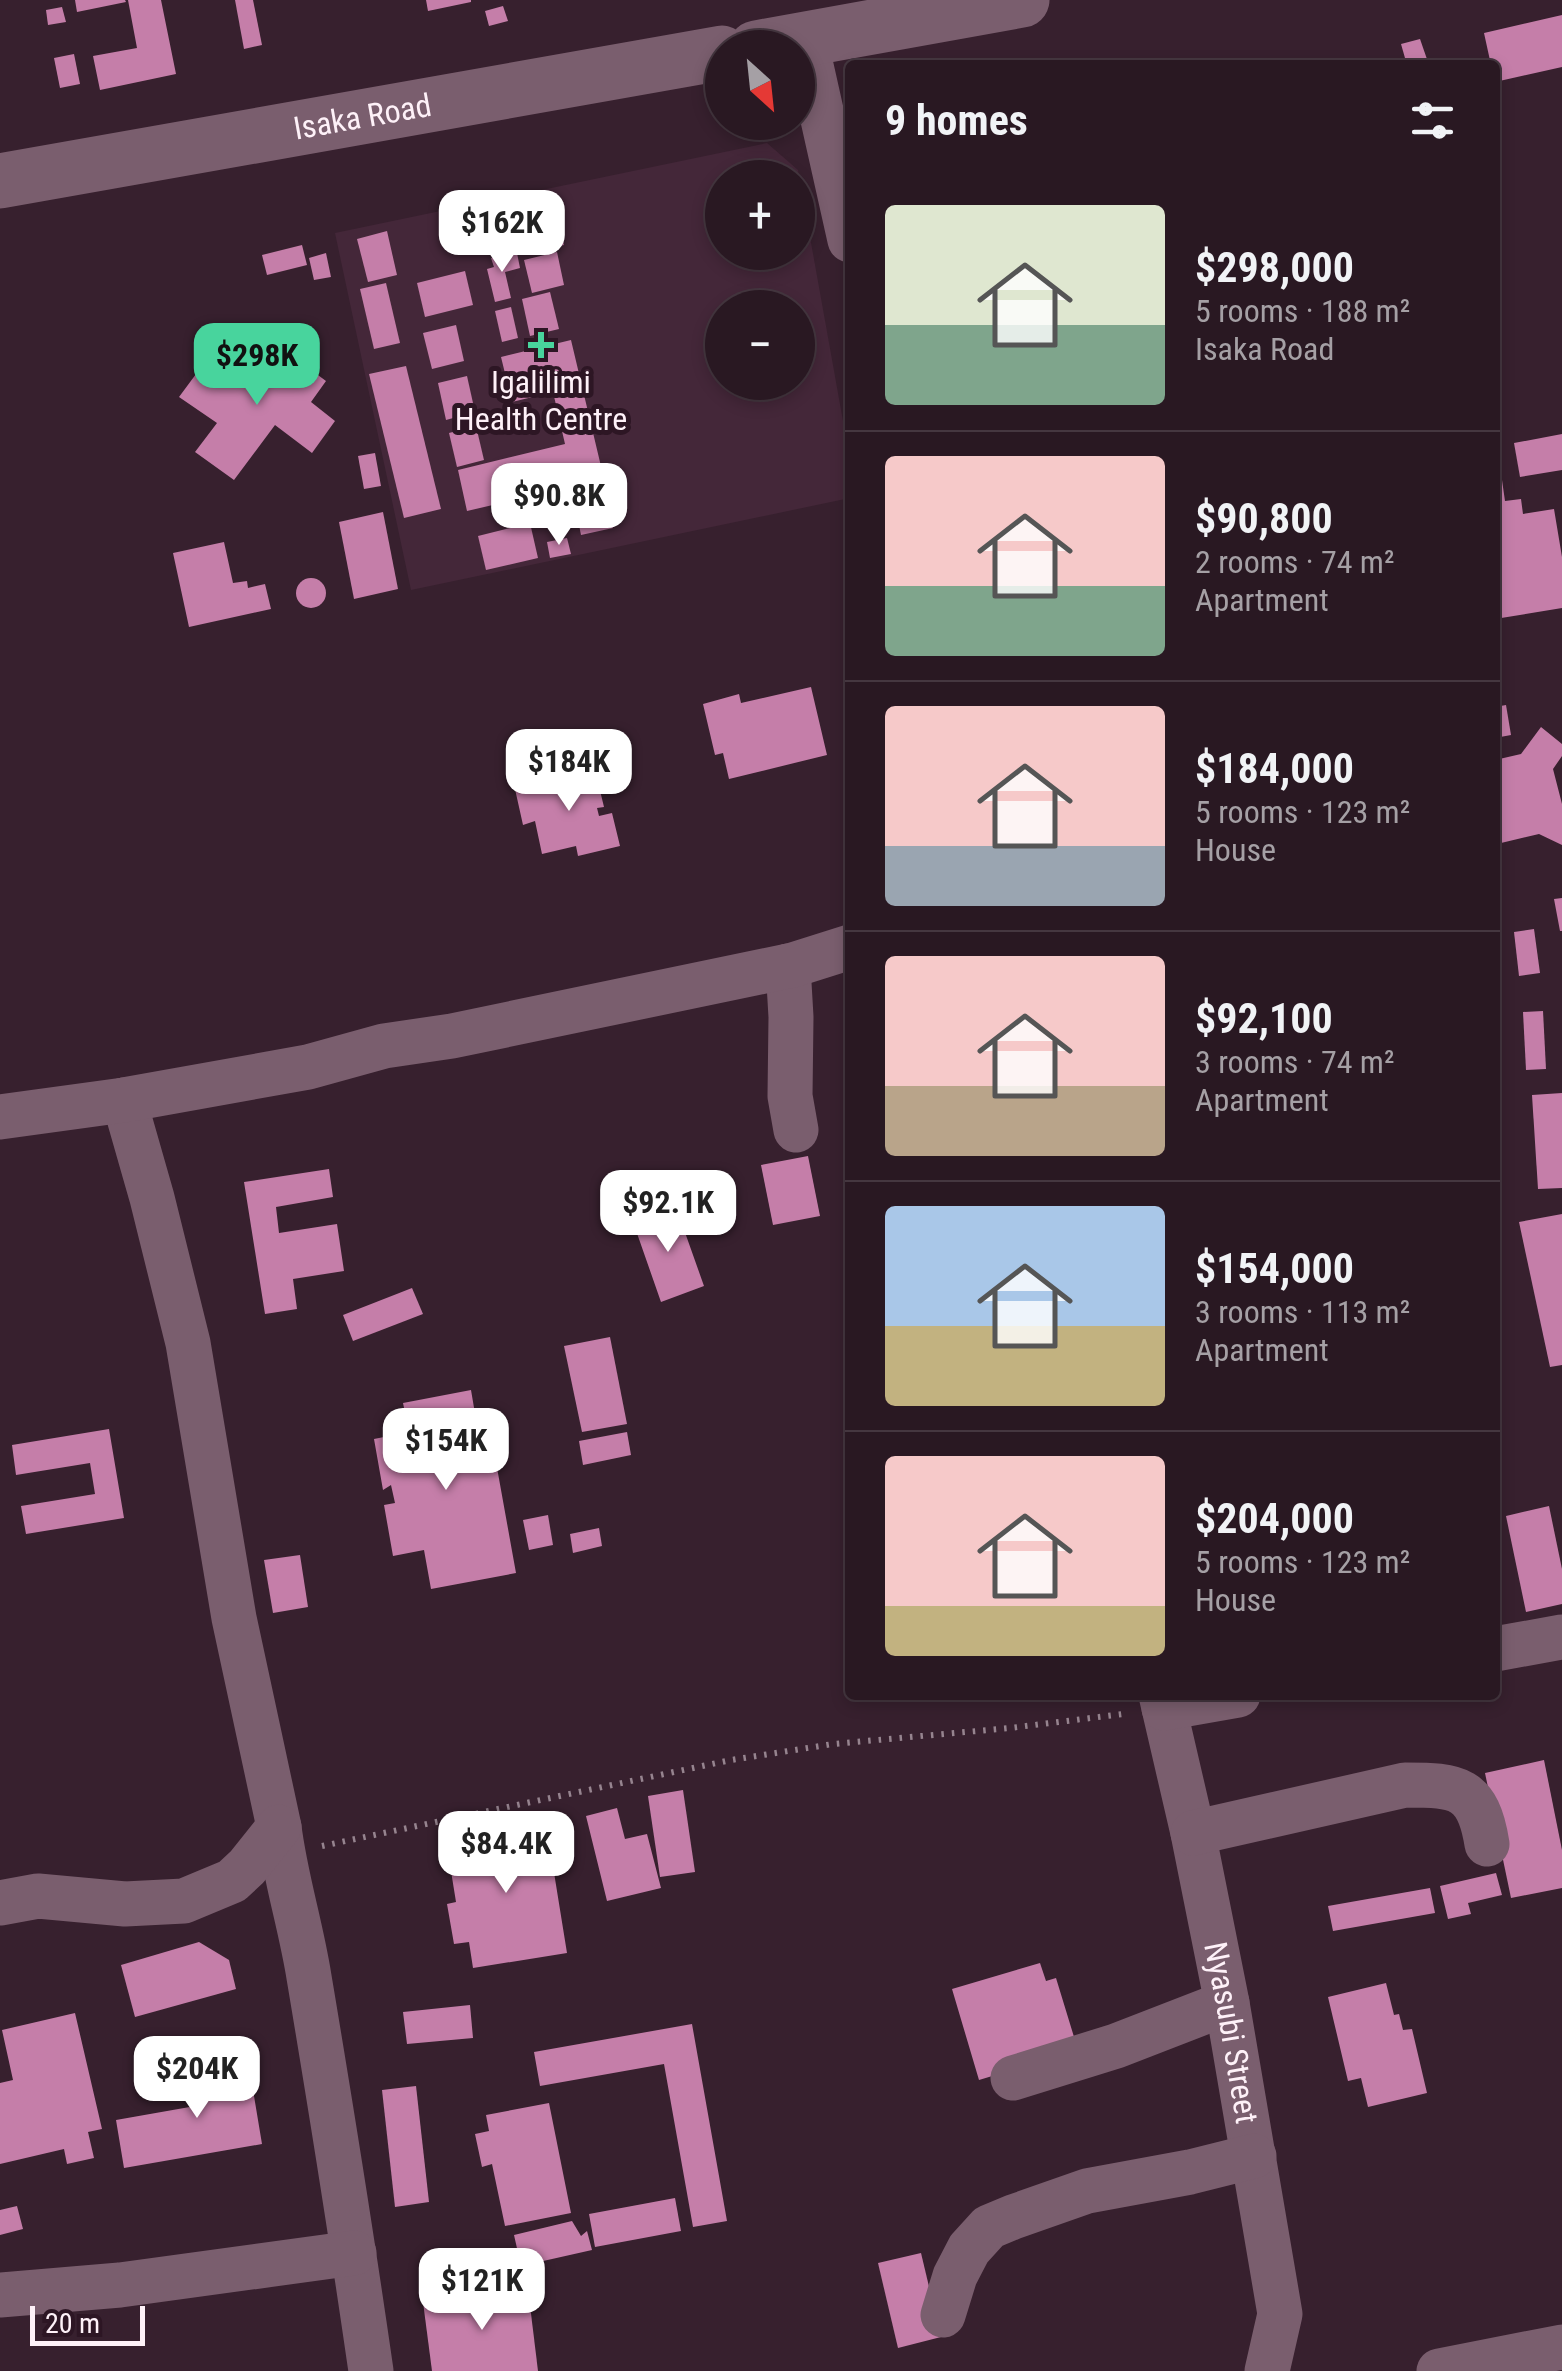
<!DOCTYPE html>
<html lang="en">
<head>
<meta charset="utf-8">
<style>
	:root { --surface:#291822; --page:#35252f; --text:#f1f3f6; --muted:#a5a0a5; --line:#453740; --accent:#48d49d }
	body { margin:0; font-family:"Roboto Condensed",sans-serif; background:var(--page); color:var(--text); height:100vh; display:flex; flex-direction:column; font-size:38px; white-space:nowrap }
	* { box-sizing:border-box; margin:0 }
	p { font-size:32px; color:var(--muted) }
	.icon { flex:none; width:55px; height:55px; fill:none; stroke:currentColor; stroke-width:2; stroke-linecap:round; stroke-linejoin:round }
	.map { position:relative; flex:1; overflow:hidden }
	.sheet { position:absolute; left:845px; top:60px; width:655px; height:1640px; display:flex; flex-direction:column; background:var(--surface); border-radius:10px; box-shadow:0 5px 15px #0003,0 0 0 2px var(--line) }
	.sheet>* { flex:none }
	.needle { width:65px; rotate:153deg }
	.buttons { position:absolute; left:705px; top:30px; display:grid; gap:20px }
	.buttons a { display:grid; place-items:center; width:110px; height:110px; border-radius:50%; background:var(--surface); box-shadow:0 5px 15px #0003,0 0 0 2px var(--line); font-size:50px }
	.scale { position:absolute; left:30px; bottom:25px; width:115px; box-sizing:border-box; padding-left:10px; border:5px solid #fef1f8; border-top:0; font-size:28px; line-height:35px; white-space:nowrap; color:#fef1f8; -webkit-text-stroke:8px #2d1624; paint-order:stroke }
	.price { position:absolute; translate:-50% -85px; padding:0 22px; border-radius:20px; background:#fff; color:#222; font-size:32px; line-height:65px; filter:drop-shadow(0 2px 5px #0008) }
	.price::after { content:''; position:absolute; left:50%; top:60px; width:30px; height:22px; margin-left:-15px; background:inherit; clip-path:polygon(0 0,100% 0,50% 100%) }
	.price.selected { background:var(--accent); color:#111 }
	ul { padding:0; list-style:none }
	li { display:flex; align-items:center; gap:30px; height:250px; padding:0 40px }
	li+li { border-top:2px solid var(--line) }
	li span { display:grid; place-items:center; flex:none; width:280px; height:200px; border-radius:10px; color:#555 }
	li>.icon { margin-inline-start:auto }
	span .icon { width:120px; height:120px; fill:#fffc; stroke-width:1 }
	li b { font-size:42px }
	h2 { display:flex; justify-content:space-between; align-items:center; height:120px; padding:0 40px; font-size:42px }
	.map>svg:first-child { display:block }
	.built { fill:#442739; fill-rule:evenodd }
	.building { fill:#c57ea9 }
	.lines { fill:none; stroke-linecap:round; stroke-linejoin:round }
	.path { stroke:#96848f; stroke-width:6; stroke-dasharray:2.5 8; stroke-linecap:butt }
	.street { stroke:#7a5e6e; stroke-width:45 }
	.secondary { stroke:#7a5e6e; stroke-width:55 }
	.poi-dot { fill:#48d49d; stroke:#2d1624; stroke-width:4 }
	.labels { text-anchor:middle; stroke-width:10; stroke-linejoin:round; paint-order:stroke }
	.street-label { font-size:32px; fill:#fef1f8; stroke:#2d1624 }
	.poi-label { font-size:32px; fill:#fef1f8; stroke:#2d1624 }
</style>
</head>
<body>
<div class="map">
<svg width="1562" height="2371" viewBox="0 0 1562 2371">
	<rect width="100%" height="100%" fill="#37202e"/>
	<!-- built -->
	<path class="built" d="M767,143L798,170L850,460V498L411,590L335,233ZM722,178H798V252H722ZM722,308H798V382H722Z"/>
	<!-- building -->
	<g class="building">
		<path d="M75,0H125L126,2L77,12Z"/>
		<path d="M128,0H161L176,74L100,90L93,56L137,48Z"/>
		<path d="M235,0H253L262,45L244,49Z"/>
		<path d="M426,0H471V2L428,11Z"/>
		<path d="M503,6L508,21L489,26L485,11Z"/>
		<path d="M62,7L66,22L48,25L46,10Z"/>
		<path d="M1562,15V67L1495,82V65H1491L1484,33Z"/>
		<path d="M1420,39L1429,65H1407L1401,44Z"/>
		<path d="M74,54L80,84L60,88L54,58Z"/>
		<path d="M554,201L564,245L526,254L515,210Z"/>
		<path d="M387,231L397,275L368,282L357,239Z"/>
		<path d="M302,245L307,265L267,275L262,255Z"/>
		<path d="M557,252L564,285L532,293L524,260Z"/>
		<path d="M326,253L331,277L314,280L309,258Z"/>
		<path d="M517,253L520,268L505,272L511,298L495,302L487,269L494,267L491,258Z"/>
		<path d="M465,271L473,305L425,317L417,283Z"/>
		<path d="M386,283L400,343L374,349L360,289Z"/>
		<path d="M550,292L559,329L530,336L522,299Z"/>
		<path d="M511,307L518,338L502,342L495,311Z"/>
		<path d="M456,325L464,361L432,369L423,333Z"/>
		<path d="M571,340L604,479L467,511L458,470L565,444L553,392L512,402L501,357Z"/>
		<path d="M248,345L281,369L291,355L326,381L311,402L335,421L312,453L275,425L234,480L195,452L217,423L179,397L199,370L218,384Z"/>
		<path d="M406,366L441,509L404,518L369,374Z"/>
		<path d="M467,376L475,412L446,420L438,383Z"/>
		<path d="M476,426L484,460L457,467L449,433Z"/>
		<path d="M1562,434V470L1520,477L1514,443Z"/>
		<path d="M375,453L381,486L364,489L358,456Z"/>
		<path d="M1502,480L1505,501L1521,499L1523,514L1554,509L1562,557V608L1495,619V482Z"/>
		<path d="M608,507L613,528L581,535L577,515Z"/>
		<path d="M383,512L398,589L354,599L339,522Z"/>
		<path d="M530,523L538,558L486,570L478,536Z"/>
		<path d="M567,538L571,554L550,558L547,542Z"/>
		<path d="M224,542L233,583L247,581L248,588L265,584L271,609L189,627L173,553Z"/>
		<circle cx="311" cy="593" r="15"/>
		<path d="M811,687L827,755L729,779L723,753L715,755L703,704L739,694L741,703Z"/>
		<path d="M1506,705L1511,735L1495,738V707Z"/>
		<path d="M1541,727L1562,744V756L1553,769L1562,804V845L1539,834L1501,843L1495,816V760L1521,754Z"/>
		<path d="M595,770L604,807L597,808L599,816L612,813L620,846L578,856L576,846L542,854L535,821L523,825L515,789Z"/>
		<path d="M1562,898V931H1560L1554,899Z"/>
		<path d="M1534,929L1540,973L1519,976L1514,932Z"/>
		<path d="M1543,1011L1546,1069L1526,1070L1523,1012Z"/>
		<path d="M1562,1093V1188L1538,1189L1532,1095Z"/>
		<path d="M808,1156L820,1216L773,1225L761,1165Z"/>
		<path d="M329,1169L333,1197L276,1207L279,1233L337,1224L344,1271L293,1279L297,1309L265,1314L244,1182Z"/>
		<path d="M667,1207L674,1227L682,1224L704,1286L661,1302L632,1219Z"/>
		<path d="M1562,1214V1365L1550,1367L1519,1222Z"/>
		<path d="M412,1288L423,1314L353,1341L343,1315Z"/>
		<path d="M610,1337L627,1424L582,1432L564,1346Z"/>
		<path d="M471,1390L480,1443L492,1440L516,1573L431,1589L424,1550L393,1556L384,1505L395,1503L391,1485L383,1490L374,1439L409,1432L403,1403Z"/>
		<path d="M109,1429L124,1518L26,1534L21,1506L95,1494L90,1463L16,1475L12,1445Z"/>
		<path d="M627,1432L631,1455L583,1465L579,1441Z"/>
		<path d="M1549,1506L1562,1569V1604L1526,1612L1506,1516Z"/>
		<path d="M548,1515L553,1545L529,1550L523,1520Z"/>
		<path d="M599,1528L602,1546L573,1553L570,1534Z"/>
		<path d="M300,1555L308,1607L273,1613L264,1560Z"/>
		<path d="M1544,1760L1562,1850V1888L1511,1898L1485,1773Z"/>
		<path d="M683,1790L695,1872L660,1877L648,1796Z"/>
		<path d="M617,1808L625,1839L647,1834L661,1888L607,1901L586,1816Z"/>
		<path d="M546,1823L567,1953L473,1968L469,1942L454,1944L447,1904L456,1902L446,1840Z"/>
		<path d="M1496,1873L1502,1895L1468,1903L1471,1914L1448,1919L1440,1886Z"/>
		<path d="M1430,1888L1435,1913L1333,1931L1328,1906Z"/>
		<path d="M199,1942L229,1960L236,1989L135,2017L121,1965Z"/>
		<path d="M1040,1963L1046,1981L1056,1978L1078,2050L979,2080L952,1989Z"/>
		<path d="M1386,1983L1394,2015L1399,2014L1403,2030L1412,2029L1427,2093L1368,2107L1361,2078L1348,2081L1328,1997Z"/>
		<path d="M470,2005L473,2038L407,2044L403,2012Z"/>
		<path d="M75,2013L102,2129L88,2132L94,2158L67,2164L64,2149L0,2164V2083L13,2080L2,2030Z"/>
		<path d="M692,2024L727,2221L693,2227L664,2064L540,2086L534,2052Z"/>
		<path d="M248,2060L262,2144L124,2168L116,2120L201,2105L195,2069Z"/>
		<path d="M416,2086L429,2202L395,2207L382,2090Z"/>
		<path d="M549,2103L571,2213L505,2226L492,2164L482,2167L475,2134L489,2131L486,2115Z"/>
		<path d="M675,2198L681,2231L595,2247L589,2214Z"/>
		<path d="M17,2206L23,2229L0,2235V2210Z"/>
		<path d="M572,2221L581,2236L587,2231L592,2250L521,2266L514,2235Z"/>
		<path d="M921,2253L941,2337L898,2348L878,2263Z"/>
		<path d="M528,2289L538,2371H432L423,2302Z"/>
	</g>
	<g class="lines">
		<!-- path -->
		<path class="path" d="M322,1846L731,1760L833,1744L1010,1728L1123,1714"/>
		<!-- street -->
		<g class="street">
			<path d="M805,39L850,240"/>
			<path d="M788,966L791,1017L790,1096L796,1130"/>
			<path d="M124,1100L152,1198L188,1343L234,1618L279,1827C285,1877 301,1926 309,1977C331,2108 352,2239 371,2371"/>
			<path d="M0,1117L124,1100L308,1067L384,1046L452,1036L793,965L850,947"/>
			<path d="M1495,1649L1562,1637"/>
			<path id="s1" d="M1161,1695L1193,1833L1227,2003L1280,2314L1267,2371"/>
			<path d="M1164,1708L1238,1695"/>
			<path d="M1193,1833L1405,1785C1458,1785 1478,1787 1487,1844"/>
			<path d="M0,1903L38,1896L125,1904L184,1901L232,1881L247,1867L279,1827"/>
			<path d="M1013,2078L1116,2046L1227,2003"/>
			<path d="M0,2295L120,2285L354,2253"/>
			<path d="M943,2315L955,2276L969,2249L989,2227L1013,2217L1087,2191L1190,2172L1254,2156"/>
			<path d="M1439,2371L1562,2347"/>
		</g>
		<!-- secondary -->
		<g class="secondary">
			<path d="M756,48L1022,0"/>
			<path id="s2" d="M0,181L722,53"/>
		</g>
	</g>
	<!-- markers -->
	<path class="poi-dot" d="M536 330h10v10h10v10h-10v10h-10v-10h-10v-10h10z"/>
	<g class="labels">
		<!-- street labels -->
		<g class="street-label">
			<text dy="11" stroke="none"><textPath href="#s2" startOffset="368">Isaka Road</textPath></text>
			<text dy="11" stroke="none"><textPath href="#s1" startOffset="345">Nyasubi Street</textPath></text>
		</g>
		<!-- poi labels -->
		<g class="poi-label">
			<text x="541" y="393">Igalilimi<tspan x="541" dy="37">Health Centre</tspan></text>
		</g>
	</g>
</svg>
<div class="buttons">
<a><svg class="needle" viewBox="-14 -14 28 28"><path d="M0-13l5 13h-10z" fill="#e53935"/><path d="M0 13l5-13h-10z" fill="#a5a0a5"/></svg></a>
<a>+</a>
<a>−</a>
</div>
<div class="scale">20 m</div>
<b class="price" style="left:502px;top:275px">$162K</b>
<b class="price selected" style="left:257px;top:408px">$298K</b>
<b class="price" style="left:559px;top:548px">$90.8K</b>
<b class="price" style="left:569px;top:814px">$184K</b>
<b class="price" style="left:668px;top:1255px">$92.1K</b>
<b class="price" style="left:446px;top:1493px">$154K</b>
<b class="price" style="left:506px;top:1896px">$84.4K</b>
<b class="price" style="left:197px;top:2121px">$204K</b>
<b class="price" style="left:482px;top:2333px">$121K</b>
<section class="sheet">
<h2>9 homes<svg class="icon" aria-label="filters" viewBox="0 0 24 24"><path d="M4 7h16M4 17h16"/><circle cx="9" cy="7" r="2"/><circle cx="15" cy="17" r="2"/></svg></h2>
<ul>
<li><span style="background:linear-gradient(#dfe7d0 60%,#7fa58c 0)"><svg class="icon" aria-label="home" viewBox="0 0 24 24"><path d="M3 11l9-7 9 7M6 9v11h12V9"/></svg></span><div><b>$298,000</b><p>5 rooms · 188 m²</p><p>Isaka Road</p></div></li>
<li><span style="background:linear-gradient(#f6c9c9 65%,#7fa58c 0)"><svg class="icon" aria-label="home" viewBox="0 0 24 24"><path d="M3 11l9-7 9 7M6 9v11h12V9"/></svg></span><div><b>$90,800</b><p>2 rooms · 74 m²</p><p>Apartment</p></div></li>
<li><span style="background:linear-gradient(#f6c9c9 70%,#9aa5b1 0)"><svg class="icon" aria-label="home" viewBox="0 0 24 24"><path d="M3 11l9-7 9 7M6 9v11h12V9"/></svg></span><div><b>$184,000</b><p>5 rooms · 123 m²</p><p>House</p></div></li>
<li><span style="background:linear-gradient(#f6c9c9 65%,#b9a48a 0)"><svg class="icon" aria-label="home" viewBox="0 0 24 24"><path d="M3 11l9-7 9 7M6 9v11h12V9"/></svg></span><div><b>$92,100</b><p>3 rooms · 74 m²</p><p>Apartment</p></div></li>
<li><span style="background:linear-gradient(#a9c7e8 60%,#c2b280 0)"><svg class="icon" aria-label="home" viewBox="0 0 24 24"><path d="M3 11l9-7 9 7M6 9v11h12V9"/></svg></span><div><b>$154,000</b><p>3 rooms · 113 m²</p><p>Apartment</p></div></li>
<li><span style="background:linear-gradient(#f6c9c9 75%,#c2b280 0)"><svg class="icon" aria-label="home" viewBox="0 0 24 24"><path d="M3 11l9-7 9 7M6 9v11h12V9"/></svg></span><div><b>$204,000</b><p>5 rooms · 123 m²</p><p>House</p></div></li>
</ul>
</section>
</div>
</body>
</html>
